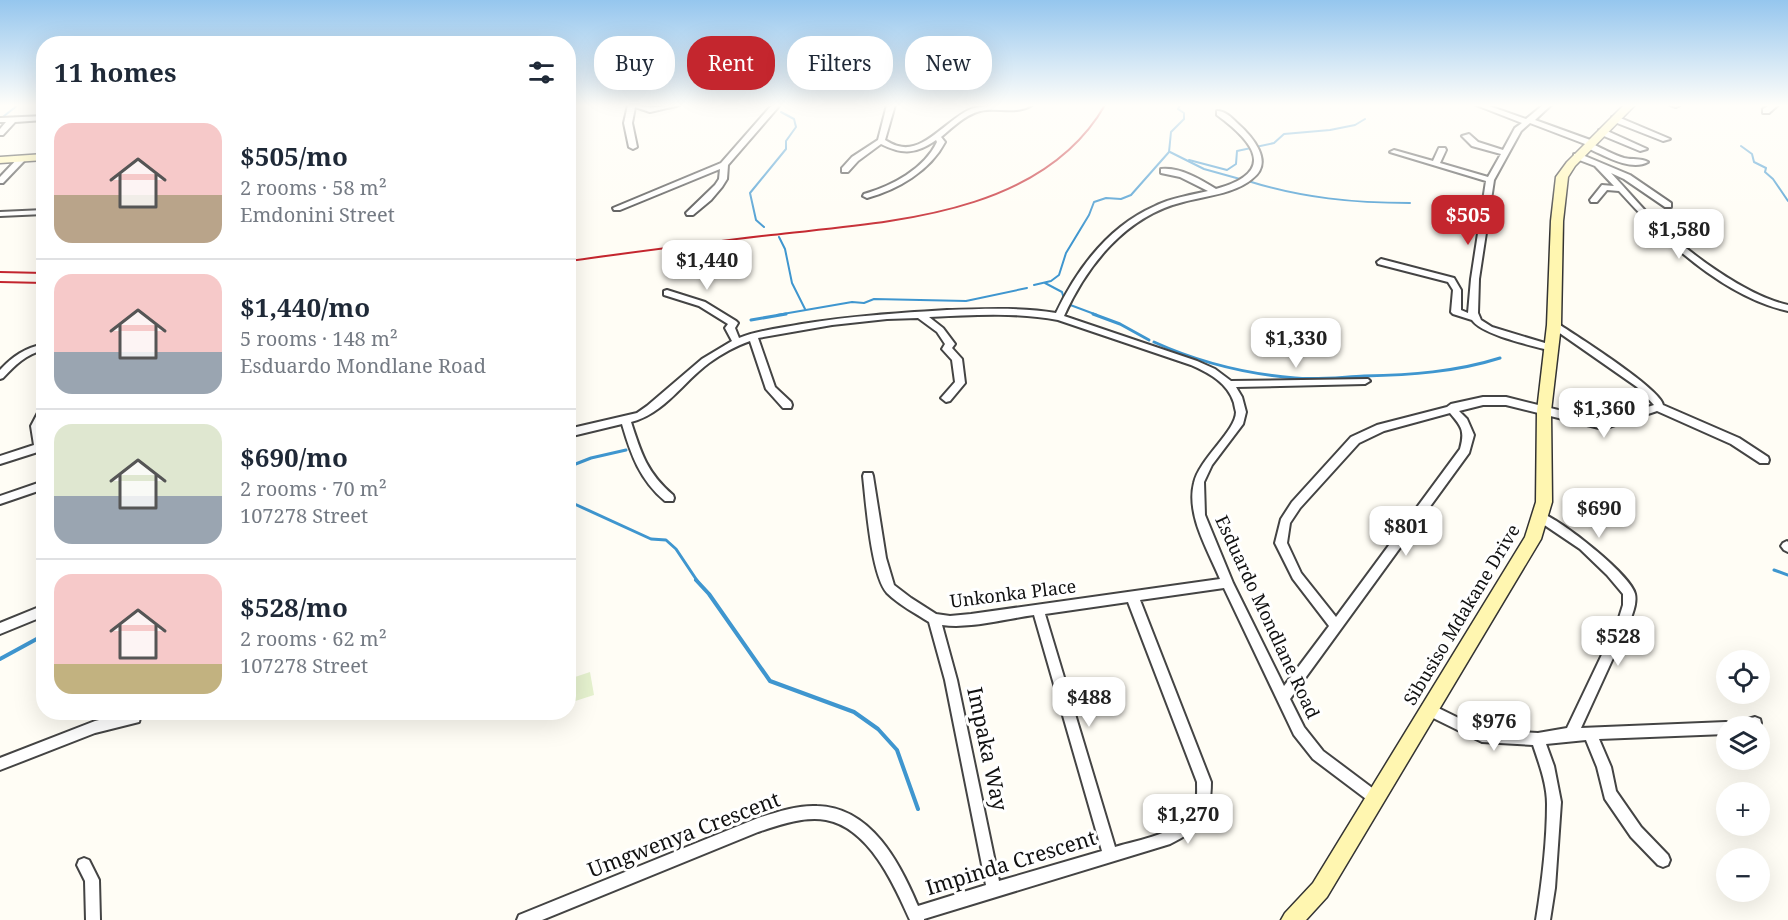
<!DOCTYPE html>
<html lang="en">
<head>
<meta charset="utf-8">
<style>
	:root { --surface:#fff; --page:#f6f6f7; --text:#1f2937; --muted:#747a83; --line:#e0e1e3; --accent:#c4262e }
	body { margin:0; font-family:"Noto Serif",serif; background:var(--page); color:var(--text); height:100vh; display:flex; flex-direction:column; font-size:22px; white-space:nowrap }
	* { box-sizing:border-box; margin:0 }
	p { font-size:20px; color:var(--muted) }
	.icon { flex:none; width:33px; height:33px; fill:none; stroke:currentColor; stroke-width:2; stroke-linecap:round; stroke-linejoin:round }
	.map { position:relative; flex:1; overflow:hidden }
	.details { position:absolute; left:36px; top:36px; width:540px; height:684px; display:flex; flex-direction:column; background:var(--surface); border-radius:24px; box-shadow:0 6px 24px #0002 }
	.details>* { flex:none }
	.hud { position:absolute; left:594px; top:36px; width:570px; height:54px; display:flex; gap:12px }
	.controls { position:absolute; left:1716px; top:650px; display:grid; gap:12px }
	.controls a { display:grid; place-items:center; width:54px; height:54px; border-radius:50%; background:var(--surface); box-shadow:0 6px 24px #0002; font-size:30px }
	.price { position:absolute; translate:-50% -51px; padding:0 14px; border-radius:12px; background:#fff; color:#222; font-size:20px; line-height:39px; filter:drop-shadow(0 2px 3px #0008) }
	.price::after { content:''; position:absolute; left:50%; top:36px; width:18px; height:14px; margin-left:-9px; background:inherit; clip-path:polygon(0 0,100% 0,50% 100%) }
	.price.active { background:var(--accent); color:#fff }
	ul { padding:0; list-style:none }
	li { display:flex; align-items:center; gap:18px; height:150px; padding:0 18px }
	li+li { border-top:2px solid var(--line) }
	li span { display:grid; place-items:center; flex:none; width:168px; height:120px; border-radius:18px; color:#555 }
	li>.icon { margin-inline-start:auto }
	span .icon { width:72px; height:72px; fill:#fffc; stroke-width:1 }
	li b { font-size:26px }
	h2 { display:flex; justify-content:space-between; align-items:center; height:72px; padding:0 18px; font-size:26px }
	.pill { padding:0 21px; border-radius:24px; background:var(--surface); box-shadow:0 6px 24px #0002; font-size:21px; line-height:54px }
	.pill.active { background:var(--accent); color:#fff }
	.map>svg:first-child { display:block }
	.pitch { fill:#e6f2cf }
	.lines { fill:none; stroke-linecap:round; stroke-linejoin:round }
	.stream-far2 { stroke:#3f96cf; stroke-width:2 }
	.stream-far1 { stroke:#3f96cf; stroke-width:3 }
	.stream { stroke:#3f96cf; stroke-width:4 }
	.street-casing { stroke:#444; stroke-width:4 }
	.secondary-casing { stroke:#333; stroke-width:3 }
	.street { fill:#fff; fill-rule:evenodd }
	.secondary { fill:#fff6b0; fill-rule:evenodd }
	.rail { stroke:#c4262e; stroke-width:2 }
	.labels { text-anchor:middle; stroke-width:6; stroke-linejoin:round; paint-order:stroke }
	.street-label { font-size:18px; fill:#111; stroke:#fff }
	.near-street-label { font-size:21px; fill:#111; stroke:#fff }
</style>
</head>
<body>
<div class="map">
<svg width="1788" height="920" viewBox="0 0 1788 920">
	<rect width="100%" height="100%" fill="#fffdf5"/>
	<!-- pitch -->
	<path class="pitch" d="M590,672L594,695L569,703V679Z"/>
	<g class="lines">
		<!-- stream-far2 -->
		<g class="stream-far2">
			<path d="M4,116L18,105"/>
			<path d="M1741,146L1752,154L1754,162L1766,168L1765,172L1773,179L1788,201"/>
			<path d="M1170,152L1204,169L1240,179"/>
			<path d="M1189,160L1227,170L1236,164L1237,151L1274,143L1284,134L1330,130L1355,125L1365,119"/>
			<path d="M1248,181C1302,198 1354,203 1410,203"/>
			<path d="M764,227L756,220L750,193L786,149V141L796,127L794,119L781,112"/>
			<path d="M779,237L785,249L792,283L805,309"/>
			<path d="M1045,283L1062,292L1065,303L1097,315"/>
			<path d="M1034,285L1051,281L1059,275L1066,253L1089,215L1094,202L1106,198L1121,199L1131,195L1169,152L1171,132L1184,119V113L1178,109L1180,105"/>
			<path d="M777,315L852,302L864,303L874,299L966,301L1027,288"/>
		</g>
		<!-- stream-far1 -->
		<g class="stream-far1">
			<path d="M1093,314L1120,324L1149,340"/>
			<path d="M751,320L786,314"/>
			<path d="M1154,342C1198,362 1247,374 1295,378C1318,380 1342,377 1364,376C1410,375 1456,372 1500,358"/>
			<path d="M568,467L591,458L626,450"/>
			<path d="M568,501L651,539L666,540L676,549L698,582"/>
			<path d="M1774,570L1788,575"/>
		</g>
		<!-- stream -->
		<g class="stream">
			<path d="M696,580L709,594L770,681L854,712L878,729L897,750L918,809"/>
			<path d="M0,659L44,635"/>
		</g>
		<defs>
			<g id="street">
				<path d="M628,105C636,105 642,106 649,107C656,108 671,105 680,105L650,112L635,107L632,123L637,147L633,149L629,147L624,123Z"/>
				<path d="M772,105H780L728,165L727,179L722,187L711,200L693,215H687L686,213L715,185L719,179L720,169L620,210H614L613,208L721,163Z"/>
				<path d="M887,105H895L885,140C889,142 893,145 898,146C924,154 948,118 971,109C984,104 1017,105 1032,105C1016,115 997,107 980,111C965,115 953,127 941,137L945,142C930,171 897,190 867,198L863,196L864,194C892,186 924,169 937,142L936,140C916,154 903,155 881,144L858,161L848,172H842V168L852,157L878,140Z"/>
				<path d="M1476,105H1486L1526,119L1543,105H1551L1535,120L1593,141V144C1603,149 1614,155 1624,158C1632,160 1641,158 1648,162C1630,172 1602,154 1585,147V144L1530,123L1521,131L1494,180L1479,279L1478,313L1481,320L1492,327L1555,346L1557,348L1555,350L1552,351C1534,346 1482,335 1472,320L1453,314L1451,312L1453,290L1448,282L1378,264L1377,262L1381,259L1454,278L1461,290V310L1468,313L1471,279L1486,181L1390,152L1394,150L1433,161L1439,148H1445L1446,150L1440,163L1488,177L1501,154L1472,146L1462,136L1469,134L1478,142L1503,150L1515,128L1522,123Z"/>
				<path d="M1670,105H1680L1676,107Z"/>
				<path d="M1770,105H1778L1769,113H1763V109Z"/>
				<path d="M1217,111C1225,111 1231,117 1236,122C1252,136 1275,162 1252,179C1234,194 1205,196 1183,202C1126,216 1087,265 1064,316L1197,361L1215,369L1231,381L1368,379L1370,381L1365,384L1236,387L1242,397L1246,412L1243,424L1212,465L1204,482L1205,515L1233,583L1284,686L1329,626L1293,579L1275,543L1281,519L1292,502L1351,437L1377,425L1447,407L1451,404L1483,397H1506L1603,421L1654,405L1637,387L1551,327L1549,325L1551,323H1557C1575,335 1661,389 1663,405L1739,438L1768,457L1769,460L1768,463H1760L1731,444L1657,411L1603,429L1506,405H1483L1459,411L1467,419L1474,435L1469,453L1290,699L1304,727L1323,751L1379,793L1381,798L1379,803L1374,805L1313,759L1294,735L1224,588L1140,600L1211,782C1211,817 1200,829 1170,844L924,919V920H910C894,884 869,828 826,820C804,816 779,825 758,832L542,920H517L519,915L758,818C777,812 797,805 817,806C871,807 900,863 918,906L986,885L945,680L929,622C915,613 899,605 887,593C871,575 866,502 863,476L864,473H872L873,476L886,558L894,585L911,598L936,614L950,616L971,614L1220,579C1208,550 1186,515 1194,483C1199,459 1236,431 1236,412C1236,412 1234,404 1234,403C1228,383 1209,373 1191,365L1058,320C1015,312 972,315 929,317L943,328L955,344L952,348L962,359L965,383L950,401L946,402L941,398L955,382L952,360L942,349L945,344L937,332L918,318L887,319L832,325L758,338L775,387L791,402L792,405L791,408H783L766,389L750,341C736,346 721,354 709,363C683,382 664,414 631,422C641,453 647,473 673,495L674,498L673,501H665C640,480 631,455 622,424L568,437V429L637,413L647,406L702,359L732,341L725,328L728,324L699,306L664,295V291L667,290L705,302L736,321L738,323L735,328L739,338C759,330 781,328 802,324C850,316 898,313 947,310C984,309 1020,307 1056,313C1077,269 1109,226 1155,206C1171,198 1191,195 1208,191L1180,177L1161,173V169C1180,167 1200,179 1216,189C1277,172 1255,143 1217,115ZM1450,413C1462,427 1465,431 1460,449L1336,617L1301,573L1287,543L1290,523L1300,508L1359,443L1384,431ZM1128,602L1197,782C1197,791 1198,801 1194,810C1182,833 1138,840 1115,847L1045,614ZM1034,615L1102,851L999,881L957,680L942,625C970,629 1005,619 1034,615Z"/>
				<path d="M44,116V120L15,122L3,135H0V129L6,122H0V118Z"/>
				<path d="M1612,117H1618L1670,139L1663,141L1612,121Z"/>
				<path d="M1599,130H1605L1647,149L1640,151L1599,134Z"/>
				<path d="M1574,154H1580L1630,175L1671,203V207H1665L1624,179L1611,173C1627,190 1641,207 1658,224C1689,253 1746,296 1788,305V311C1724,297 1662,239 1619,191L1607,190L1597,202H1591L1590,200L1602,185L1614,186L1595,166L1574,158Z"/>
				<path d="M19,157H22L26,159L3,183H0V177Z"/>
				<path d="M44,210V214L0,216V212Z"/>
				<path d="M44,344V350C26,354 15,365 3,378L0,379V370C13,356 25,348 44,344Z"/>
				<path d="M40,409H44V422L41,426L44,450L0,464V456L34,445L31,426Z"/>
				<path d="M44,481V489L0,504V496Z"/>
				<path d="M1541,513C1560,519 1631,575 1635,594C1637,603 1633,612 1630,621L1581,728L1726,722L1732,726H1726V734L1599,739L1611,767L1616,791L1641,827L1668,855L1670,860L1668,865L1663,867L1658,865L1631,837L1605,799L1597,767L1586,740L1546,744L1554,766L1561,802L1555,888L1550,920H1536C1542,883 1547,841 1547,804C1547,784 1539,763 1533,745L1482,742L1423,713L1422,709L1423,705L1428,703L1483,730L1538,733L1567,728L1618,621L1623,605V594L1607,575L1580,549L1537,520L1535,517L1537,514Z"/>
				<path d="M1787,541L1788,542V552L1784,550L1781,546L1783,543Z"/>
				<path d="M44,605V616L0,634V623Z"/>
				<path d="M132,712L139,714L140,718L139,722L95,733L0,770V758L95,721Z"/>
				<path d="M1755,717L1760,719L1761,723L1760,727L1737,726L1738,722Z"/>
				<path d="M84,858L89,860L99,880L100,920H86L85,881L77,865L79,860Z"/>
			</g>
			<g id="secondary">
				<path d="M1624,105H1635L1575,166L1568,177L1563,221L1561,325L1551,411L1552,502L1541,539L1327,897L1306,920H1281L1285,913L1313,883L1525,537L1536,502L1537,411L1547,325L1551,221L1556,177L1567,162Z"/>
				<path d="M44,154V160L0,163V157Z"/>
			</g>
		</defs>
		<!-- street casing -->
		<use href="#street" class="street-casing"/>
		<!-- secondary casing -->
		<use href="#secondary" class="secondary-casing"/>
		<!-- street -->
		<use href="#street" class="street"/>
		<!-- secondary -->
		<use href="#secondary" class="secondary"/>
		<!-- rail -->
		<g class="rail">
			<path d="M568,261C636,252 703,243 771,235C885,222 1041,217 1105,105"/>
			<path d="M0,272L44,273"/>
			<path d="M0,282L44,283"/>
		</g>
	</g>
	<!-- sky -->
	<linearGradient id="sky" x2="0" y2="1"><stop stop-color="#95c6ee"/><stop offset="0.45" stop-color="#fffefa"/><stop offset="1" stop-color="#fffefa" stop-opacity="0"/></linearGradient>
	<rect width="1788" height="234" fill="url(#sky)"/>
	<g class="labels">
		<!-- street labels -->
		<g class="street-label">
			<text transform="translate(1013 594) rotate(-7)" y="6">Unkonka Place</text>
			<text transform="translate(1462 615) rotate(-59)" y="6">Sibusiso Mdakane Drive</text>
			<text transform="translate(1267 617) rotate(65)" y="6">Esduardo Mondlane Road</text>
		</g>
		<!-- near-street labels -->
		<g class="near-street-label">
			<text transform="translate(987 749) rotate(78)" y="7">Impaka Way</text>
			<text transform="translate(684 835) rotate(-21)" y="7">Umgwenya Crescent</text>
			<text transform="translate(1011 863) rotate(-17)" y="7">Impinda Crescent</text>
		</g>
	</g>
</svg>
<div class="controls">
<a><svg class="icon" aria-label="locate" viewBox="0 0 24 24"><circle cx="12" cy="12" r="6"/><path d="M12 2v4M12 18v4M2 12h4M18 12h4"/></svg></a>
<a><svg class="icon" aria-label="layers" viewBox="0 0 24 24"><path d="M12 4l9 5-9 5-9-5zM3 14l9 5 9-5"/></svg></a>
<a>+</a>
<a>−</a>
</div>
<b class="price active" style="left:1468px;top:246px">$505</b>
<b class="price" style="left:1679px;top:260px">$1,580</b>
<b class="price" style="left:707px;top:291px">$1,440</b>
<b class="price" style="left:1296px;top:369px">$1,330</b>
<b class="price" style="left:1604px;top:439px">$1,360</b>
<b class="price" style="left:1599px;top:539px">$690</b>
<b class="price" style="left:1406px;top:557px">$801</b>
<b class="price" style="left:1618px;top:667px">$528</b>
<b class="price" style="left:1089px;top:728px">$488</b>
<b class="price" style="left:1494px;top:752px">$976</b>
<b class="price" style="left:1188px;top:845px">$1,270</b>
<div class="hud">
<a class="pill">Buy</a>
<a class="pill active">Rent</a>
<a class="pill">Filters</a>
<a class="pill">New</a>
</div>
<section class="details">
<h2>11 homes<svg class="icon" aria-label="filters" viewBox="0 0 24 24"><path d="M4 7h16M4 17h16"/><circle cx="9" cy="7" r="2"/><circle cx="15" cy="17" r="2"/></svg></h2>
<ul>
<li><span style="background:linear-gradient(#f6c9c9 60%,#b9a48a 0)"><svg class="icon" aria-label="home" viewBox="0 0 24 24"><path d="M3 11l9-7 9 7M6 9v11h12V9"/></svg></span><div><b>$505/mo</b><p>2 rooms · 58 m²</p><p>Emdonini Street</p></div></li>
<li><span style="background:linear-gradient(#f6c9c9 65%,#9aa5b1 0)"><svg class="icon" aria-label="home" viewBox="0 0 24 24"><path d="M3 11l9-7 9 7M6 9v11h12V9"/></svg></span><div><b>$1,440/mo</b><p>5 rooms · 148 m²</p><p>Esduardo Mondlane Road</p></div></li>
<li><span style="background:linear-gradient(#dfe7d0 60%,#9aa5b1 0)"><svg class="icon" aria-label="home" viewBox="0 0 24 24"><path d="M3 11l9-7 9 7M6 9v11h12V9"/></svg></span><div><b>$690/mo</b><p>2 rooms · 70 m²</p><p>107278 Street</p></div></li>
<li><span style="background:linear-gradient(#f6c9c9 75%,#c2b280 0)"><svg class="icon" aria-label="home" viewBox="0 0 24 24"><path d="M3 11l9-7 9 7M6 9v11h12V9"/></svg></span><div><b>$528/mo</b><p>2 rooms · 62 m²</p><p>107278 Street</p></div></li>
</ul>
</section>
</div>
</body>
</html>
